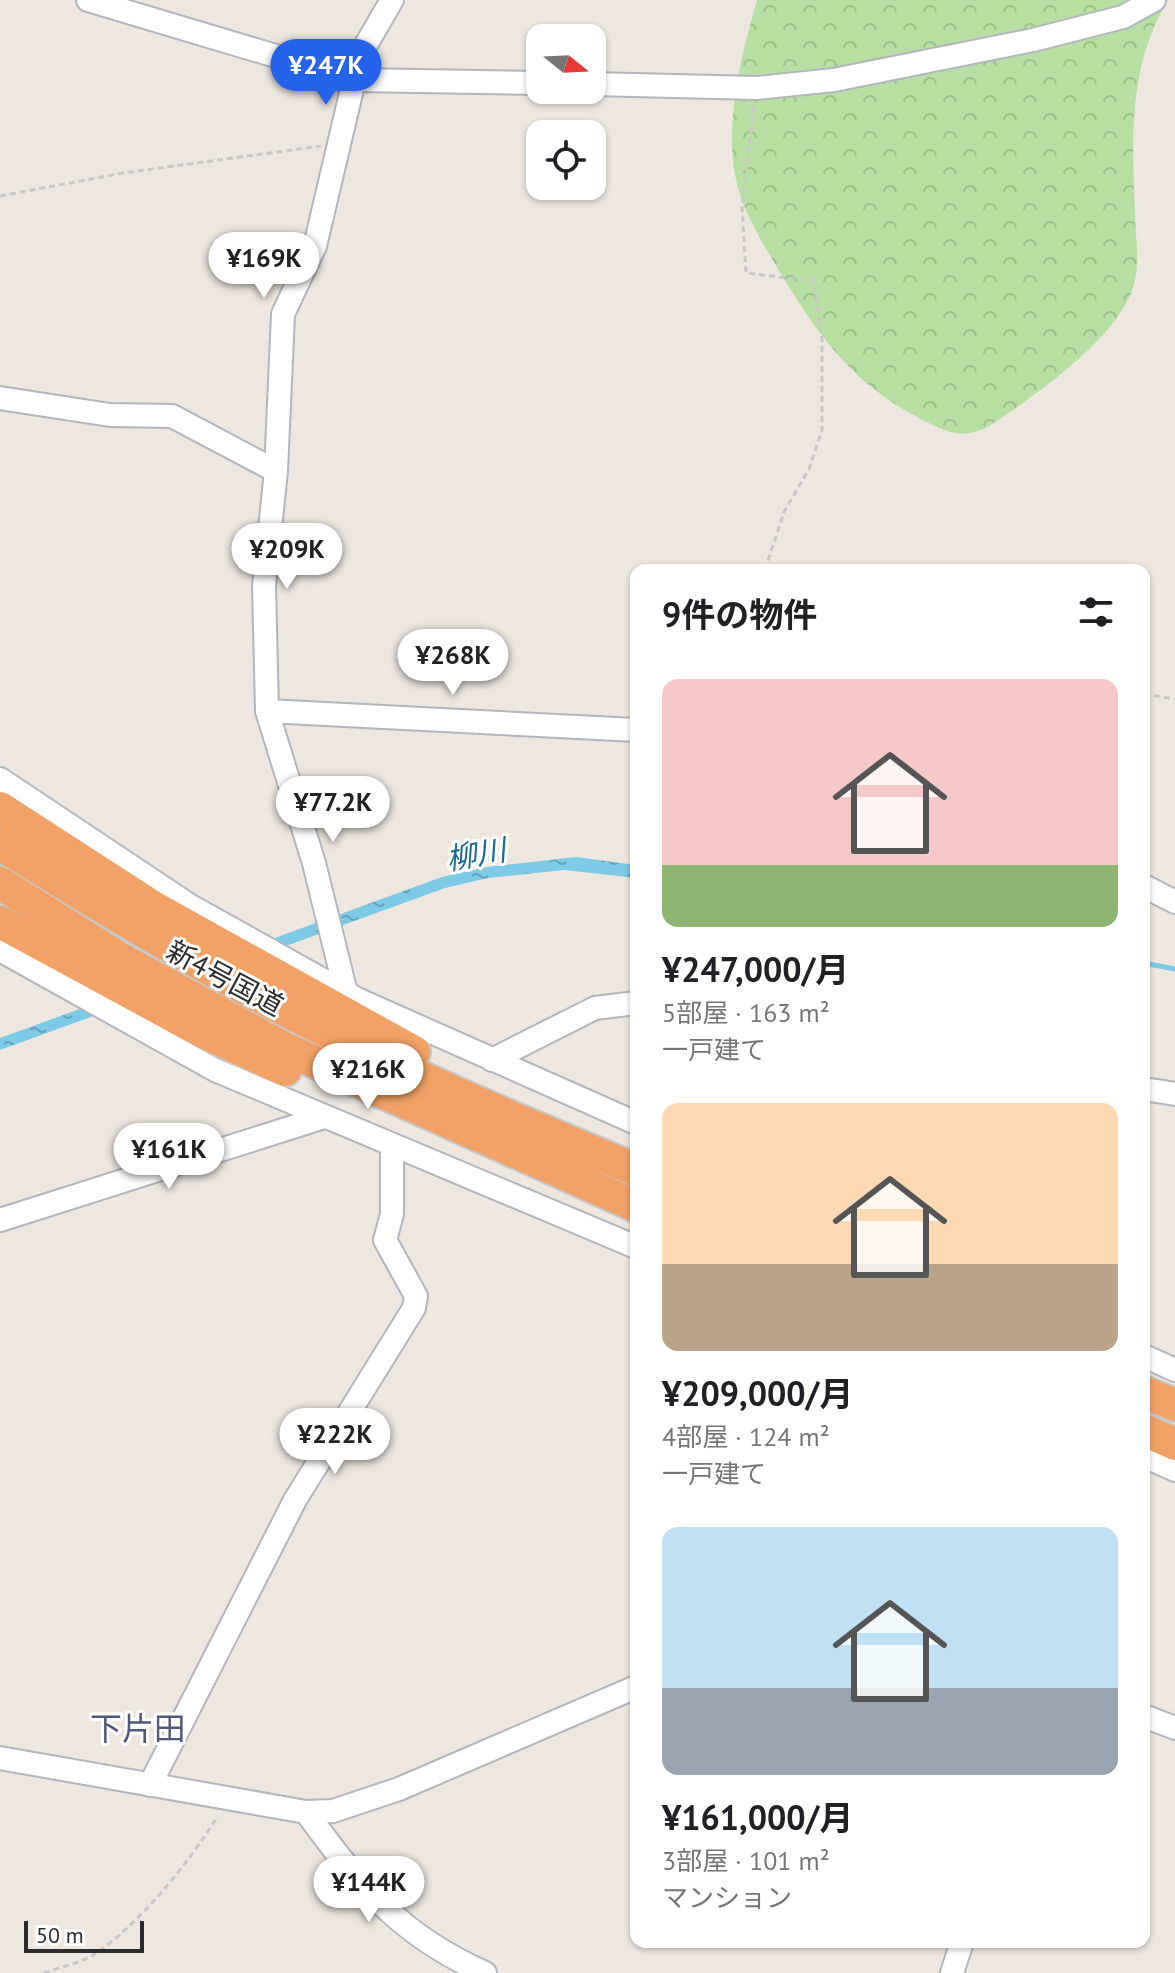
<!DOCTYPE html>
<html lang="ja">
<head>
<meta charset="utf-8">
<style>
	:root { --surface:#fff; --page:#f2f2f2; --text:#202124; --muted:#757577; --accent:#2563eb }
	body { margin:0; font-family:"PT Sans","Noto Sans JP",sans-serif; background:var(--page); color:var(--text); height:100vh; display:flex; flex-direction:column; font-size:30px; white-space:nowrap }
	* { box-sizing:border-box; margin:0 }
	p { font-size:26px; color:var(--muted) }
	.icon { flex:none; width:44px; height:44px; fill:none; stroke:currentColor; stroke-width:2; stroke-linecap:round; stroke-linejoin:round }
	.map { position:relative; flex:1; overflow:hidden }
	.drawer { position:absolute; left:630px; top:564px; width:520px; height:1384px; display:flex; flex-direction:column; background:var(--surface); border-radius:16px; box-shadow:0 2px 6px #0004 }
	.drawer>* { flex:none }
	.needle { width:52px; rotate:108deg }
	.fabs { position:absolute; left:526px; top:24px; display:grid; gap:16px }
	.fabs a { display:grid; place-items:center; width:80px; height:80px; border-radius:16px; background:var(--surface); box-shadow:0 2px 6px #0004; font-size:40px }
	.scale { position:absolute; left:24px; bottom:20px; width:120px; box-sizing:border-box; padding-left:8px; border:4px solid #2c2c2c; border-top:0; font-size:22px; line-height:28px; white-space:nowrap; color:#2c2c2c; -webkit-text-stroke:6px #fff; paint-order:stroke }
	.price { position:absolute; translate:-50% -68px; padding:0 18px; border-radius:28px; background:#fff; color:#222; font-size:26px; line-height:52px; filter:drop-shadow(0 2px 4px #0008) }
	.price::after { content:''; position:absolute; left:50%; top:48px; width:24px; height:18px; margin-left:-12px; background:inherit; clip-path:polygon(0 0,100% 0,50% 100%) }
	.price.active { background:var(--accent); color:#fff }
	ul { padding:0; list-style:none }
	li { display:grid; align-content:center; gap:16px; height:424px; padding:0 32px }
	li span { display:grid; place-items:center; height:248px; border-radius:16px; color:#555 }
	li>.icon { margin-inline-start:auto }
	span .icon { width:144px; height:144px; fill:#fffc; stroke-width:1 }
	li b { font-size:34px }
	h2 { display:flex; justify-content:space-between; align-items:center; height:96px; padding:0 32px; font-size:34px }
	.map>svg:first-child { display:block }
	.forest { fill:url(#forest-crowns) }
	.water { fill:url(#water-ripples) }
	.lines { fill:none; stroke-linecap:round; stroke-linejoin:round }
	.stream { stroke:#7ccae6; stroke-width:5 }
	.minor-casing { stroke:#b3b6be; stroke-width:26 }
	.highway-casing { stroke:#c8c8c8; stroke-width:36 }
	.path { stroke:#c8c8c8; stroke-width:3; stroke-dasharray:6 4; stroke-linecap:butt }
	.minor { stroke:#fff; stroke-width:22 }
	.highway { stroke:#f2a266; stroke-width:32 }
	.labels { text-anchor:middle; stroke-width:6; stroke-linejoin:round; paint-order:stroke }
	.street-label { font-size:28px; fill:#2c2c2c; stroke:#fff }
	.water-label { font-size:30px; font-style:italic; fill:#186b95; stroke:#fff }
	.quarter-label { font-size:32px; fill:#50587a; stroke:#fff }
</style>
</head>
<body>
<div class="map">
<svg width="1175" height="1973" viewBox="0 0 1175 1973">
	<defs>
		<pattern id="forest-crowns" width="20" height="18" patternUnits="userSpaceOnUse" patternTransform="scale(2)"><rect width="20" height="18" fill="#b6dfa1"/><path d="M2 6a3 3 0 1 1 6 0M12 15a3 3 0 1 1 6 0" fill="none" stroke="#9dc08b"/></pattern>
		<pattern id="water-ripples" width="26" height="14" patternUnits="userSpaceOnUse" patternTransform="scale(2)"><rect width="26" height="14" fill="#7ccae6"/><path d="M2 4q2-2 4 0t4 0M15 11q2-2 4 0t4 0" fill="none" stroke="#66a4bb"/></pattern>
	</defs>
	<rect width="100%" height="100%" fill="#ede7e0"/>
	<!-- forest -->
	<path class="forest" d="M757,0H1168C1128,66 1132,138 1135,213C1135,234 1140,259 1135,280C1124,335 1032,398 986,428C960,440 944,431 919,418C850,382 817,333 778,269C760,238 742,211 735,175C725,122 742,51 757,0Z"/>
	<!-- water -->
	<path class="water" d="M576,857L636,865V878L564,870L488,878L445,888L0,1050V1038L442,877L487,867Z"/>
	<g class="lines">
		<!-- stream -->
		<path class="stream" d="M1144,963L1175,969"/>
		<defs>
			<g id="minor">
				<path d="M88,0L356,80L540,83"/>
				<path d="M592,84L757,88L834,80L1033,40L1123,17L1154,0"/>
				<path d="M0,398L110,415L172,416L276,471"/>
				<path d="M267,711L636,730"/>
				<path d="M0,779L189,905L359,1000L636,1123"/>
				<path d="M1144,886L1175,902"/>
				<path d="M0,950L215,1070L636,1247"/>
				<path d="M346,993L314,863L267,711L264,586L276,471L283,314L315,246L360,55L392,0"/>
				<path d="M492,1060L595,1008L636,1003"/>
				<path d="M1144,1089L1175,1094"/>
				<path d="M0,1220L324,1117"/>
				<path d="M1144,1356L1175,1370"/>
				<path d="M1144,1456L1175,1470"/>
				<path d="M1144,1716L1175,1728"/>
				<path d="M0,1758L306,1812L333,1811L399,1789L636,1687"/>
				<path d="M150,1785L295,1500L414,1308L416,1296L385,1240L392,1214V1147"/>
				<path d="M306,1812C360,1886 399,1935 485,1973"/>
				<path d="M952,1973L962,1942"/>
			</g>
			<g id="highway">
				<path d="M0,808L153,907L414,1052"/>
				<path d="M0,844C118,918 238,989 364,1050C453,1094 545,1131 636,1170"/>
				<path d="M0,883L119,958L286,1049L636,1206"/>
				<path d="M0,922L203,1032L285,1070"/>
				<path d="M1144,1392L1175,1405"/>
				<path d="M1144,1430L1175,1444"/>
			</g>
		</defs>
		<!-- minor casing -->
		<use href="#minor" class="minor-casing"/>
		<!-- highway casing -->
		<use href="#highway" class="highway-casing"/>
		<!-- path -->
		<g class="path">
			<path d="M754,107L742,206L746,273L813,281L822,338V430L809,469L784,512L765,570"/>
			<path d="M0,196L123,173L321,146"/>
			<path d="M1144,694L1175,699"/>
			<path d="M44,1973C60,1967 82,1963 96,1953C142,1922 189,1862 218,1816"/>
		</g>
		<!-- minor -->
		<use href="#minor" class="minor"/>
		<!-- highway -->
		<use href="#highway" class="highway"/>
	</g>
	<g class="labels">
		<!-- street labels -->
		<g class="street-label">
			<text transform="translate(225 978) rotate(28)" y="10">新4号国道</text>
		</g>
		<!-- water labels -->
		<g class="water-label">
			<text transform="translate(476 855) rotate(-10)" y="10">柳川</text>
		</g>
		<!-- quarter labels -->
		<g class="quarter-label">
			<text x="138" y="1740">下片田</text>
		</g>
	</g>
</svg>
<div class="fabs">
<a><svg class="needle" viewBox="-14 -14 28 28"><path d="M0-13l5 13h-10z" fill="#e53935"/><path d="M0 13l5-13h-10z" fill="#757577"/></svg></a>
<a><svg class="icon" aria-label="locate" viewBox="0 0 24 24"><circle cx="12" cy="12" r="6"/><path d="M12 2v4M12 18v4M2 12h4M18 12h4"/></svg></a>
</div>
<div class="scale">50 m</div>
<b class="price active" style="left:326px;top:107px">¥247K</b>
<b class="price" style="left:264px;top:300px">¥169K</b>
<b class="price" style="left:287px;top:591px">¥209K</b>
<b class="price" style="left:453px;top:697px">¥268K</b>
<b class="price" style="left:333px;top:844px">¥77.2K</b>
<b class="price" style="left:368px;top:1111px">¥216K</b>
<b class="price" style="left:169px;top:1191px">¥161K</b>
<b class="price" style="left:335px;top:1476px">¥222K</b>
<b class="price" style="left:369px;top:1924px">¥144K</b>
<section class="drawer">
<h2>9件の物件<svg class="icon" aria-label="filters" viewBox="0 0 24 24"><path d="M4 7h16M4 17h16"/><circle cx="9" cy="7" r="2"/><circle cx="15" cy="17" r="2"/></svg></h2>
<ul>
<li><span style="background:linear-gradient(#f6c9c9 75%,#8fb573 0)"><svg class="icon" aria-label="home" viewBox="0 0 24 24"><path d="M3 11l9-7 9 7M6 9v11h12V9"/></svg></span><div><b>¥247,000/月</b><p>5部屋 · 163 m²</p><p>一戸建て</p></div></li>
<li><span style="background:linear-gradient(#ffd9b3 65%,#b9a48a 0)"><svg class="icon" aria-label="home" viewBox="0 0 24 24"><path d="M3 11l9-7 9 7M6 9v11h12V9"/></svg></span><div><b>¥209,000/月</b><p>4部屋 · 124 m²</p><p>一戸建て</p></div></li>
<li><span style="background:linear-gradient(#bfe0f5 65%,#9aa5b1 0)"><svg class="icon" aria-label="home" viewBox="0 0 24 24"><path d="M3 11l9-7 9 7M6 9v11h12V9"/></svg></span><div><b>¥161,000/月</b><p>3部屋 · 101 m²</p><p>マンション</p></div></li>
</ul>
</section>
</div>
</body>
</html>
